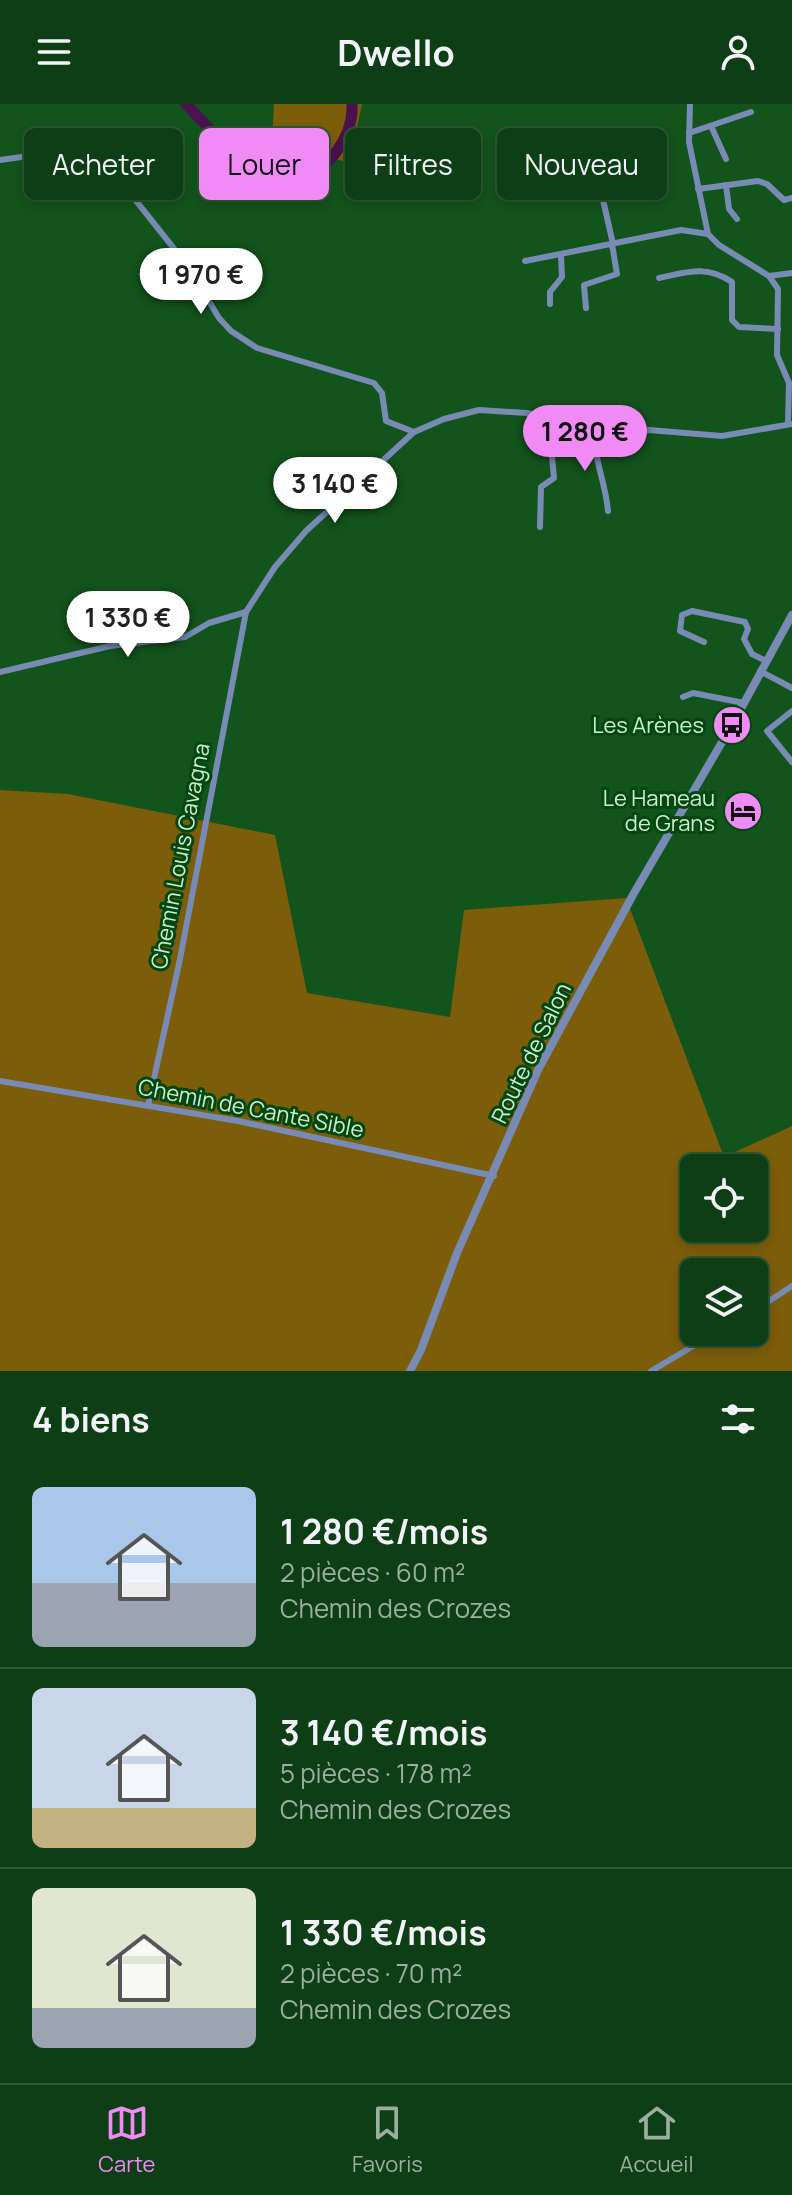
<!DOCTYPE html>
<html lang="fr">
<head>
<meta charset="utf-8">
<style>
	:root { --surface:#0e3e15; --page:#17451e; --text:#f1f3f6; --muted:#9baea0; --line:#2e5734; --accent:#f08bf6 }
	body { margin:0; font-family:Manrope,sans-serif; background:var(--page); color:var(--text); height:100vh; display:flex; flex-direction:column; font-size:30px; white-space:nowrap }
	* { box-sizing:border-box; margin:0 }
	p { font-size:26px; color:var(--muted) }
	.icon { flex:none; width:44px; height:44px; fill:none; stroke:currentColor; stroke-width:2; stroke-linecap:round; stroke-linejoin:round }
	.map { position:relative; height:1267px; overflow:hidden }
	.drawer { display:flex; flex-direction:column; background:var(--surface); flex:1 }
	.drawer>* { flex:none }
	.banner { position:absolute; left:24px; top:24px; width:744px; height:72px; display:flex; gap:16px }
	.tools { position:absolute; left:680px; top:1050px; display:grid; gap:16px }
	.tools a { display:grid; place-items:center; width:88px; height:88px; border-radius:12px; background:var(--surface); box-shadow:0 4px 12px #0003,0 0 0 2px var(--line); font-size:40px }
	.price { position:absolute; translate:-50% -68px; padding:0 18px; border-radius:28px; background:#fff; color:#222; font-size:26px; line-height:52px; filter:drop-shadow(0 2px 4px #0008) }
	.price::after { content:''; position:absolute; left:50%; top:48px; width:24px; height:18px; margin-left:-12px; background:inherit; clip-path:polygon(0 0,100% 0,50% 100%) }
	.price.active { background:var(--accent); color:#111 }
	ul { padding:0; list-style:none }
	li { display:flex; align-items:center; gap:24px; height:200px; padding:0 32px }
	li+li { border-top:2px solid var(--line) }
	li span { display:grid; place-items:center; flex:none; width:224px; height:160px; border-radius:12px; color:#555 }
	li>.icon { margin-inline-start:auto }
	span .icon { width:96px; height:96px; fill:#fffc; stroke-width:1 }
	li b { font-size:34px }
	h2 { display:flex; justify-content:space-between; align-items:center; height:96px; padding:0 32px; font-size:34px }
	.tag { padding:0 28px; border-radius:12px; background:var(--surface); box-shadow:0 4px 12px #0003,0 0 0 2px var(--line); font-size:28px; line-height:72px }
	.tag.active { background:var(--accent); color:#111 }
	header { display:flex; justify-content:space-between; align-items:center; height:104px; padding:0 32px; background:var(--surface); font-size:36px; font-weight:700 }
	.dock { display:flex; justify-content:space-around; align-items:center; height:112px; border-top:2px solid var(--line); background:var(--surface); font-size:22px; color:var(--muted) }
	.dock a { display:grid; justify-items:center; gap:4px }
	.dock .active { color:var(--accent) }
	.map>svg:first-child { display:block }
	.green { fill:#7b5d0a; fill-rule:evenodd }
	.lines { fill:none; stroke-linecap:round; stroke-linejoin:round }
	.river { stroke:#4b104f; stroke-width:11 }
	.minor { stroke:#778bb5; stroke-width:6 }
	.tertiary { stroke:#778bb5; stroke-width:8 }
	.labels { text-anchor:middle; stroke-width:6; stroke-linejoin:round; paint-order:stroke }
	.poi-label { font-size:22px; fill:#ceedce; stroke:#034810; text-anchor:end }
	.street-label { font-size:22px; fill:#ceedce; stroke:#034810 }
</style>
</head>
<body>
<header><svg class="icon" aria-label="menu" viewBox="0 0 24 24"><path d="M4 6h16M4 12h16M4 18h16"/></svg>Dwello<svg class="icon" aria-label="person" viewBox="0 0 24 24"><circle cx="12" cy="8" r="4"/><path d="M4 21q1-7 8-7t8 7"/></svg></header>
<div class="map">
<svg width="792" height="1267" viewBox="0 0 792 1267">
	<rect width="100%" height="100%" fill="#13531c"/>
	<!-- green -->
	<g class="green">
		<path d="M274,0H362L349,59L272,36Z"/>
		<path d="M0,686L68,690L275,731L307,889L450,913L464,806L626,794L724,1053L792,1022V1267H0ZM694,1064H754V1124H694ZM694,1168H754V1228H694Z"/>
	</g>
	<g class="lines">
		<!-- river -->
		<path class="river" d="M186,0L258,76L299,84C326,62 354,37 352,0"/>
		<!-- minor -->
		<g class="minor">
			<path d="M690,0L689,38L708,130L719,141L769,172L778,185L777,251L789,279L788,319"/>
			<path d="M711,22L726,55"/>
			<path d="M689,29L751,8"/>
			<path d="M0,56L64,47L114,69L187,161L219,214L231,227L257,244L374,279L382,289L386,317L414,328"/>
			<path d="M726,81L729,105L737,115"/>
			<path d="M698,85L758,77L767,80L784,96L792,94"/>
			<path d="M601,87L613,140"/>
			<path d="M525,157L681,126L708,130"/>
			<path d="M769,172L792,169"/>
			<path d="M659,174C688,168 706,161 732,178V216L739,223L778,225"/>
			<path d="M550,200V188L562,173L561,152"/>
			<path d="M586,204L584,181L617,170L612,140"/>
			<path d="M530,310L532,330L550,331L554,374L541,383L540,423"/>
			<path d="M594,329C594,356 606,380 608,407"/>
			<path d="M704,538L680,527L682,511L692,507L745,518L748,525L744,535L752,550L766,557"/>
			<path d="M760,567L792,584"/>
			<path d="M0,568L110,542L185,533L209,519L246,508"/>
			<path d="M683,593L693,589L744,599"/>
			<path d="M792,607L767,627L792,658"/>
			<path d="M0,977L238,1017L494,1072"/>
			<path d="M148,1002L180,855L246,508L275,463L306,427L414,328L444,315L479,306L527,309L614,334L649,326L722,332L792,320"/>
			<path d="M754,1207L792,1182"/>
			<path d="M651,1267L717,1228"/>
		</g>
		<!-- tertiary -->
		<path class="tertiary" d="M410,1267L421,1246L457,1149L539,964L634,789L732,621L792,511"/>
	</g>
	<!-- icons -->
	<defs>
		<symbol id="bus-disc" viewBox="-11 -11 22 22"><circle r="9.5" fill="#f08bf6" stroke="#034810"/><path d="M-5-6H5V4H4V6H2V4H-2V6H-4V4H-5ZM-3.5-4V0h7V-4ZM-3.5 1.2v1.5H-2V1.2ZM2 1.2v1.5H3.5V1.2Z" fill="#111"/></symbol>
		<symbol id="hotel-disc" viewBox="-11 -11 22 22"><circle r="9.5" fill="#f08bf6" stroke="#034810"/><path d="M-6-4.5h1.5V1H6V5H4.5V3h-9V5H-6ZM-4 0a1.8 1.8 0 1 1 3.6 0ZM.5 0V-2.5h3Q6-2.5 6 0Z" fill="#111"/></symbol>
	</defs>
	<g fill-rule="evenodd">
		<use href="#bus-disc" x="710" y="599" width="44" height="44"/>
		<use href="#hotel-disc" x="721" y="685" width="44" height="44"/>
	</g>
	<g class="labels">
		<!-- poi labels -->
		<g class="poi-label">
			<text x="704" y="629">Les Arènes</text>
			<text x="715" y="702">Le Hameau<tspan x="715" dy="25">de Grans</tspan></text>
		</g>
		<!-- street labels -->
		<g class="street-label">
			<text transform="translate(180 752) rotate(-79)" y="8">Chemin Louis Cavagna</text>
			<text transform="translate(531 949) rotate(-64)" y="8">Route de Salon</text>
			<text transform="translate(251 1004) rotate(11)" y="8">Chemin de Cante Sible</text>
		</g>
	</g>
</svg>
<div class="tools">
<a><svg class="icon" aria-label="locate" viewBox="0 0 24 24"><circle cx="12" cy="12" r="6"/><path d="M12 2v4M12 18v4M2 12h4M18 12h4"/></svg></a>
<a><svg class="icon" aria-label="layers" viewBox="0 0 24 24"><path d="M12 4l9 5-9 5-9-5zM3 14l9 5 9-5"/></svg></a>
</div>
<b class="price" style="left:201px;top:212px">1 970 €</b>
<b class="price active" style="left:585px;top:369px">1 280 €</b>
<b class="price" style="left:335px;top:421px">3 140 €</b>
<b class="price" style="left:128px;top:555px">1 330 €</b>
<div class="banner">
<a class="tag">Acheter</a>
<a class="tag active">Louer</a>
<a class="tag">Filtres</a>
<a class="tag">Nouveau</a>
</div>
</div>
<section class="drawer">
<h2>4 biens<svg class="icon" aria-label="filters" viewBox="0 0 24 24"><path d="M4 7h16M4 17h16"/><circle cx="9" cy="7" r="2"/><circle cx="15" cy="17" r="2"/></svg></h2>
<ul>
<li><span style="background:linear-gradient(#a9c7e8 60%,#9aa5b1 0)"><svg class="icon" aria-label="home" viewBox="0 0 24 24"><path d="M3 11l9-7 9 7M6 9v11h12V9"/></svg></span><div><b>1 280 €/mois</b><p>2 pièces · 60 m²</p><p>Chemin des Crozes</p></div></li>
<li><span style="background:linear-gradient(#c9d6e8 75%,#c2b280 0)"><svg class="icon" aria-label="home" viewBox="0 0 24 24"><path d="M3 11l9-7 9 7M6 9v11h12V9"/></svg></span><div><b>3 140 €/mois</b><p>5 pièces · 178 m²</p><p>Chemin des Crozes</p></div></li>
<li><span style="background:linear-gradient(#dfe7d0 75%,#9aa5b1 0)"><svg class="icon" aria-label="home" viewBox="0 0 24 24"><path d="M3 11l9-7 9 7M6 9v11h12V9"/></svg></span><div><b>1 330 €/mois</b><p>2 pièces · 70 m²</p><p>Chemin des Crozes</p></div></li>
</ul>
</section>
<nav class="dock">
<a class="active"><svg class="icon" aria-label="map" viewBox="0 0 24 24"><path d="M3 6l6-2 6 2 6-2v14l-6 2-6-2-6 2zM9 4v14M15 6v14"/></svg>Carte</a>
<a><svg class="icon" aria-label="saved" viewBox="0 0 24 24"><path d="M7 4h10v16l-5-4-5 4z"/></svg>Favoris</a>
<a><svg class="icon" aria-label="home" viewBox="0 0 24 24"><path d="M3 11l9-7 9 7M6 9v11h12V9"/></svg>Accueil</a>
</nav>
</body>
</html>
